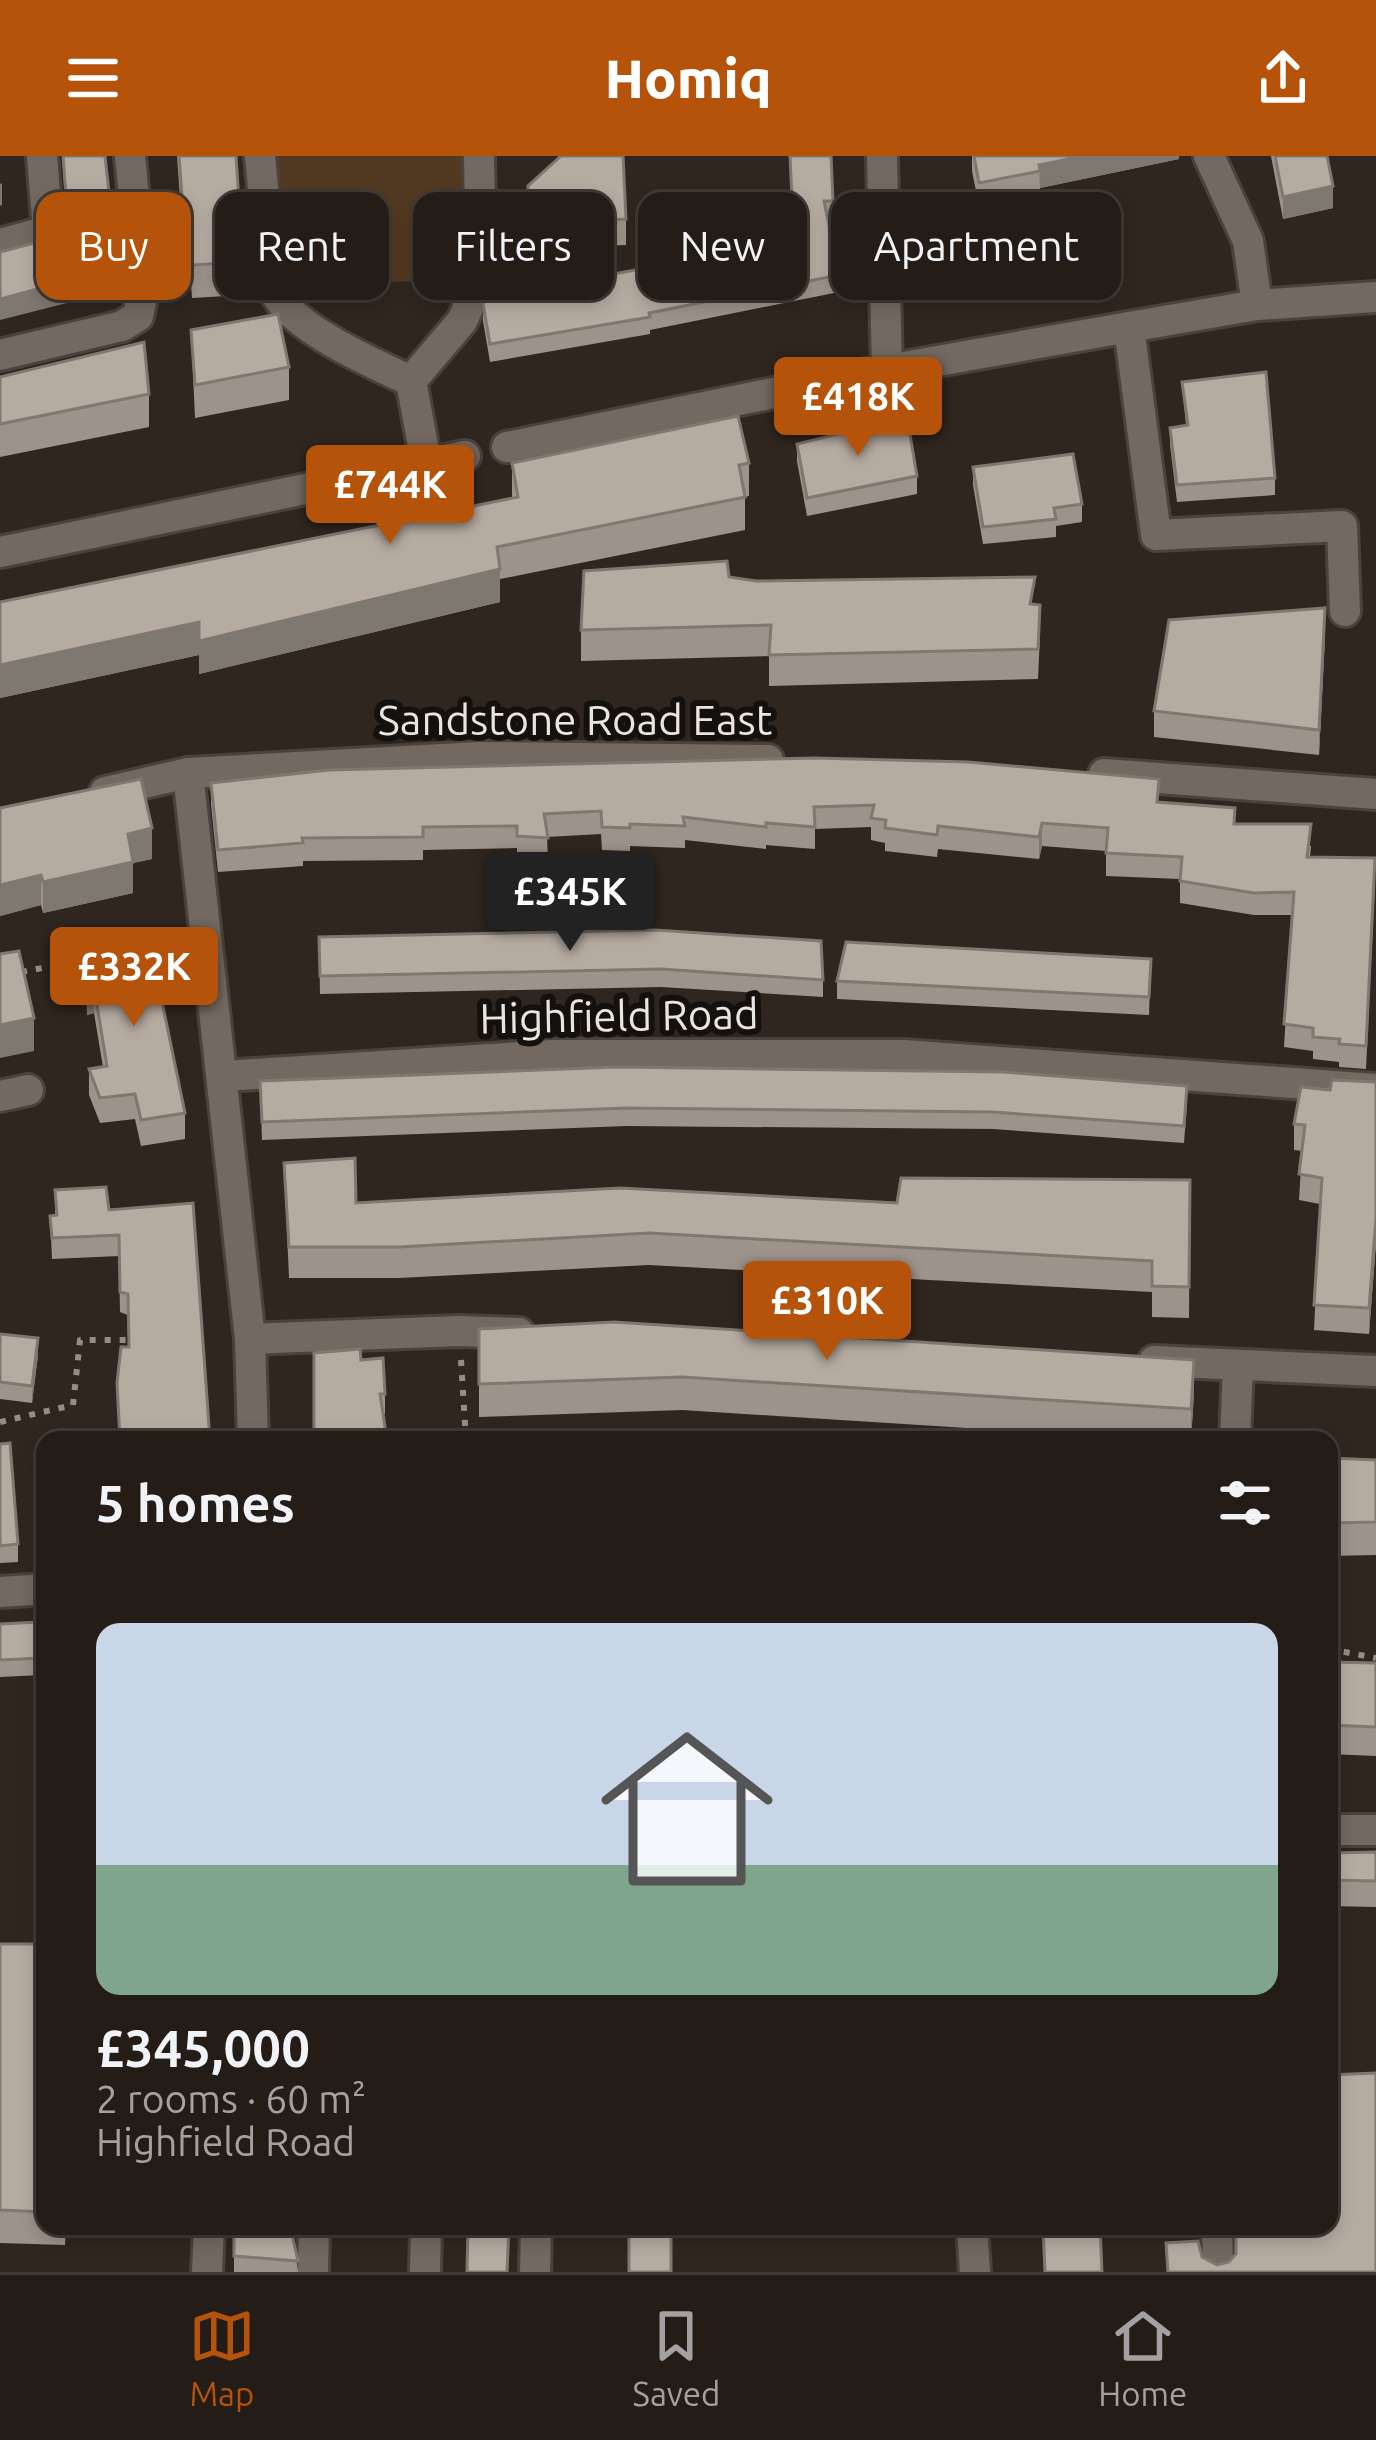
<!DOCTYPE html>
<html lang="en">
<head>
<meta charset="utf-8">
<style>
	:root { --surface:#231c17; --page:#2f2924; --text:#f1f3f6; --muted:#a3a1a1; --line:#403a36; --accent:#b45309 }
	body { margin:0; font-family:Ubuntu,sans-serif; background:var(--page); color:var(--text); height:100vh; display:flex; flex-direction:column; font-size:45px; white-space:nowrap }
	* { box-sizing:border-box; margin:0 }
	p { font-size:39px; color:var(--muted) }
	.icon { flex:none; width:66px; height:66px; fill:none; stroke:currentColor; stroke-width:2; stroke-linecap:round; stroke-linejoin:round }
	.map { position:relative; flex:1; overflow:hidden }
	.drawer { position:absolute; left:36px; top:1275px; width:1302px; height:804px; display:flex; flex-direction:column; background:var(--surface); border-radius:24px; box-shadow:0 6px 18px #0003,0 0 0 3px var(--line) }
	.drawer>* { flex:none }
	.top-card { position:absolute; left:36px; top:36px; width:1305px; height:108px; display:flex; gap:24px }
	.price { position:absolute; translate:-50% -102px; padding:0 27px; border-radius:12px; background:var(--accent); color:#fff; font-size:39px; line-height:78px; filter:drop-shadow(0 3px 6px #0008) }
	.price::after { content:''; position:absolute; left:50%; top:72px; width:36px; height:27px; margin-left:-18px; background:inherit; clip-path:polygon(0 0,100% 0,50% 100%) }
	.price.current { background:#222; color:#fff }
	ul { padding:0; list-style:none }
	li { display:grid; align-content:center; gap:24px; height:636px; padding:0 60px }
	li span { display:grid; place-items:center; height:372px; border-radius:24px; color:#555 }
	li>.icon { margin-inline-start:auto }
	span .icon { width:216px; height:216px; fill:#fffc; stroke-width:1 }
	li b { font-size:51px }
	h2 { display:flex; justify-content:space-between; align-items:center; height:144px; padding:0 60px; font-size:51px }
	.chip { padding:0 42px; border-radius:24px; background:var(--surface); box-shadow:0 6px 18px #0003,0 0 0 3px var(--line); font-size:42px; line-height:108px }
	.chip.current { background:var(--accent); color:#fff }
	header { display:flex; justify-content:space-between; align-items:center; height:156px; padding:0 60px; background:var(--accent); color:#fff; font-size:54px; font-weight:800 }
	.dock { display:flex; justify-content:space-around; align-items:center; height:168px; border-top:3px solid var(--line); background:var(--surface); font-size:33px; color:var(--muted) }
	.dock a { display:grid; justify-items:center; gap:6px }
	.dock .current { color:var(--accent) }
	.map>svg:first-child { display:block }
	.green { fill:#523921 }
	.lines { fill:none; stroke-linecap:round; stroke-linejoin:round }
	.minor-casing { stroke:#4a423c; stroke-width:36 }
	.path { stroke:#958e88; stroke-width:6; stroke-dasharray:6 9; stroke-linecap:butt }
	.minor { stroke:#736960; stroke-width:30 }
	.wall { fill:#9d938a }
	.shaded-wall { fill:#7f7871 }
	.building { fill:#b6aba1; stroke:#7f7871; stroke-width:3 }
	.labels { text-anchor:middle; stroke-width:12; stroke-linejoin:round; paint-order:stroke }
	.street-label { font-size:42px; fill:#ebe5e0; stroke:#14100d }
</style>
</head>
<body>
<header><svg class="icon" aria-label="menu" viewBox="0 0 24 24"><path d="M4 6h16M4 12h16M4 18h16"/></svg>Homiq<svg class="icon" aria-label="share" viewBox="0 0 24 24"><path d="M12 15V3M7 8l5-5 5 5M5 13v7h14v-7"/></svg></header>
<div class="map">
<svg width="1376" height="2116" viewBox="0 0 1376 2116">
	<rect width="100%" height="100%" fill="#2f261f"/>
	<!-- green -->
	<path class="green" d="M272,0H464L465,125L283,127Z"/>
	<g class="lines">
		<defs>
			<g id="minor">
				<path d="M260,0C263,24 269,126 277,140C299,175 374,208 411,225L426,306"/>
				<path d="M882,0L887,214"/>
				<path d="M1209,0L1248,85L1257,149"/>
				<path d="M0,88L48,75L42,0"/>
				<path d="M1129,171L1156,379L1342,370L1345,455"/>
				<path d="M0,199L122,170L138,160L143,136L130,0"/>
				<path d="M411,225L462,165L481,123L479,0"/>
				<path d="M507,291L887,214L1129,171L1257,149L1376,141"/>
				<path d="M0,396L465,300"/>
				<path d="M188,617L250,1183L253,1284"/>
				<path d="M1104,618L1376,638"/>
				<path d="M105,636L188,617L479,601L768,604"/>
				<path d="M223,920L552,899H904L1376,933"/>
				<path d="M0,940L28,934"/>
				<path d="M250,1183L459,1175L519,1177"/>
				<path d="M1154,1205L1376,1215"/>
				<path d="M1235,1284L1238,1210"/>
				<path d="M0,1436L45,1433"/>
				<path d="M1329,1674H1376"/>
				<path d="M972,2070L975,2116"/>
				<path d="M1217,2070L1218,2116"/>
				<path d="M207,2116L209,2070"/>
				<path d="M313,2116L314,2070"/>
				<path d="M425,2116L426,2070"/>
				<path d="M535,2116L536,2070"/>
			</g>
		</defs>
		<!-- minor casing -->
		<use href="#minor" class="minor-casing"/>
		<!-- path -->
		<g class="path">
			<path d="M145,793L173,788"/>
			<path d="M21,816L91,803"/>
			<path d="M461,1204L466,1284"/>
			<path d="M0,1266L73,1249L80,1184H135"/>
			<path d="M1329,1493L1376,1502"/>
		</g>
		<!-- minor -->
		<use href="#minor" class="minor"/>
	</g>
	<!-- wall -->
	<g class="wall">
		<path d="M62,0H105L113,73L123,117V139L71,146L64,79L66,60Z"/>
		<path d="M177,0H236L243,106V139L192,142L191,128H186Z"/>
		<path d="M789,0H831L833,62H828L839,119V136L650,174V178L490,206L483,165V148L794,85Z"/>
		<path d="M972,0H1179V3L1040,32V37L979,50L972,15Z"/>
		<path d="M1271,0H1327L1333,52L1283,63Z"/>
		<path d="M528,30L626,63V89L529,93Z"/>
		<path d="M191,174L289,211V244L195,262Z"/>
		<path d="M0,221L149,238V271L0,301Z"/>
		<path d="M1182,226L1275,322V339L1177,346L1170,289V272L1186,269Z"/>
		<path d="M797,288L917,320V338L807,360L797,305Z"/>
		<path d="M512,307H749V340L745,341V374L500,423V446L199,518V499L0,542V446L512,342Z"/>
		<path d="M973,311L1082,348V366L1056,370V381L983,388L973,329Z"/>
		<path d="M729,421L756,425L1035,449L1040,479L1038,523L769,530V500L581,505V474Z"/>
		<path d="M1325,478L1319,599L1154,581V555Z"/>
		<path d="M211,627L1159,646L1311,690L1310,701L1375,725L1366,913L1339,911V906L1313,903V895L1284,891L1292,759H1254L1180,747V723L1106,720V695L1042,690L1039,703L938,693L937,701L885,695V687L871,684V671L815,673V693L766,689V693L685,684V692L630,690V695L602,694L601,678L547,681L548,704L517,702V692L423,694V704L303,705V710L218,716L211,649Z"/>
		<path d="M0,652L152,703L133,707V737L43,757L41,749L0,760Z"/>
		<path d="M319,781L823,824V841L661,831L320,838Z"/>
		<path d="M85,802L185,957V983L141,990L135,963L100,967L89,939V913L103,911L94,857L87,859Z"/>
		<path d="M1151,803L1149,859L837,843V825Z"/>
		<path d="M260,925L1187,947L1184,987L993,973L626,970L262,984Z"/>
		<path d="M1376,926V1087L1369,1178L1314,1174L1320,1048L1299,1044L1302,995L1294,994V968L1330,934Z"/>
		<path d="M284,1007L356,1047H897L1190,1024L1189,1162L1152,1161V1136L649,1109L399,1122H289Z"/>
		<path d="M55,1034L109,1054L193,1047L120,1284L117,1227L129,1191L128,1159L120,1156L119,1100L52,1103L50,1060L55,1059Z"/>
		<path d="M479,1173L1194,1237L1191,1284H1158L682,1254L479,1261Z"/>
		<path d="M0,1178L38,1199L32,1247L0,1243Z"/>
		<path d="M361,1204L385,1238V1258H383Z"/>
		<path d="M0,1288L18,1388V1406L0,1407Z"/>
		<path d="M1329,1302L1376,1304V1399L1329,1400Z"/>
		<path d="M0,1468L42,1502V1519L0,1521Z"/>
		<path d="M1329,1506L1376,1507V1600L1329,1598Z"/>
		<path d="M1329,1685L1334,1697L1376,1696V1751L1329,1750Z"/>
		<path d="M0,1788H45V2070H66L65,2089L0,2087Z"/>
		<path d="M234,2070L295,2093L298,2116H234Z"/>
	</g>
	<!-- shaded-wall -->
	<g class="shaded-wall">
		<path d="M1084,0H1179V3L1040,32L1039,9Z"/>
		<path d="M2,27V49L0,50V28Z"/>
		<path d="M1333,30V52L1283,63V41Z"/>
		<path d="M71,124V146L0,164V143Z"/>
		<path d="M500,413V446L199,518V499L0,542V509L199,466Z"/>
		<path d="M1325,452V478L1319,599V574Z"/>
		<path d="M1042,667V690L1039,703V681Z"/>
		<path d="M152,672V703L133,707V737L43,757V726L128,678Z"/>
		<path d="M41,719V749L0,760V729Z"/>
		<path d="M94,831V857L87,859V834Z"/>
		<path d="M34,862V895L0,902V869Z"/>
		<path d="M1376,1062V1087L1369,1178V1152Z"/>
		<path d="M38,1182V1199L32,1247V1230Z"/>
		<path d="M1194,1204V1237L1191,1284V1253Z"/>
	</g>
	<!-- building -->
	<g class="building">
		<path d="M63,0H105L113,73L119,72L123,117L71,124L0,143V96L64,79L67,52Z"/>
		<path d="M179,0H236L243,106L192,109L191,95H186Z"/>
		<path d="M561,0H623L626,63L529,68L528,30Z"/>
		<path d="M790,0H831L833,45H824L839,119L649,157L650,161L490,188L483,148L487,141L794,85Z"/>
		<path d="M974,0H1084L1039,9L1040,15L979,27Z"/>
		<path d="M1275,0H1327L1333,30L1283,41Z"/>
		<path d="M278,158L289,211L195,229L191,174Z"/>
		<path d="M144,186L149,238L0,268V221Z"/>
		<path d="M1266,216L1275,322L1177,329L1170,272L1188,269L1182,226Z"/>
		<path d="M738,260L749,307L739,309L745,341L497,391L500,413L199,485V466L0,509V446L518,341L512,307Z"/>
		<path d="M907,261L917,320L807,342L797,288Z"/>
		<path d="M1073,298L1082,348L1054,352L1056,363L983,371L973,311Z"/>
		<path d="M727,405L729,421L756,425L1035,421L1030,448L1040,449L1038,493L769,499L771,469L581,474L584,415Z"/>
		<path d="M1325,452L1319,574L1154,555L1169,464Z"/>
		<path d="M815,602L968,606L1159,623L1157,646L1235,652L1234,668H1311L1307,701L1375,702L1366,890L1339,888L1340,883L1313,881V872L1284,868L1294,736L1254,737L1180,725L1182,701L1106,697L1108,672L1042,667L1039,681L938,670L937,679L885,672L886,664L871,662L874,649L814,651L815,671L766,667V671L683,661L685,670L630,668V672L602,671L601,655L544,658L548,682L517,680V670L423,671V681L302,682L303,687L218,694L211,627L329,614Z"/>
		<path d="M141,623L152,672L128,678L133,706L43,726L41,719L0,729V652Z"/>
		<path d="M655,774L821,785L823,824L661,813L320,820L319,781Z"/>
		<path d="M148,778L185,957L141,964L135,938L100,942L89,913L107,910L94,831L87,834L85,802L103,799V785Z"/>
		<path d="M846,786L1151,803L1149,841L837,825Z"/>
		<path d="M19,795L34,862L0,869V798Z"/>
		<path d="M615,911L1003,916L1187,930L1184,970L993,956L626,952L262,966L260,925Z"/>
		<path d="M1332,924L1376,926V1062L1369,1152L1314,1149L1322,1022L1299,1018L1305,969L1294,968L1301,931L1330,934Z"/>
		<path d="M355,1002L356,1047L620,1032L897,1047L901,1022L1190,1024L1189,1131L1152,1130V1105L649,1077L399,1091H289L284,1007Z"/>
		<path d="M106,1031L109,1054L193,1047L210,1284H120L117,1227L121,1191H129L128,1138L120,1136L119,1079L52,1082L50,1060L57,1059L55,1034Z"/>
		<path d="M614,1166L1194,1204L1191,1253L682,1221L479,1228V1173Z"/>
		<path d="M0,1178L38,1182L32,1230L0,1226Z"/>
		<path d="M360,1193L361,1204L383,1202L385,1238H380L387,1284H314V1197Z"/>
		<path d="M10,1287L18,1388L0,1390V1288Z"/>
		<path d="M1329,1302L1376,1304V1366L1329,1367Z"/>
		<path d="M40,1466L42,1502L0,1504V1468Z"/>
		<path d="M1329,1506L1376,1507V1571L1329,1569Z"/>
		<path d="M1329,1685H1334V1697L1376,1696V1725L1329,1724Z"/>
		<path d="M0,1788H45V2056L0,2054Z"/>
		<path d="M1376,1917V2116H1168L1166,2087L1198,2085L1202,2101L1217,2109L1229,2106L1236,2098V2070H1329V1919Z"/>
		<path d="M234,2070H295L293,2083L298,2105L234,2100Z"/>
		<path d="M468,2070H509L507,2116H467Z"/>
		<rect x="629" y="2070" width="42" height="46"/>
		<path d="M1043,2070H1100L1102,2116H1045Z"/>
	</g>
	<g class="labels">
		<!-- street labels -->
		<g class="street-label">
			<text x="575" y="579">Sandstone Road East</text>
			<text transform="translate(619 860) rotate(-1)" y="15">Highfield Road</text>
		</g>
	</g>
</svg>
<b class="price" style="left:858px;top:303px">£418K</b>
<b class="price" style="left:390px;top:391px">£744K</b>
<b class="price current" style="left:570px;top:798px">£345K</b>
<b class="price" style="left:134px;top:873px">£332K</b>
<b class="price" style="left:827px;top:1207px">£310K</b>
<div class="top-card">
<a class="chip current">Buy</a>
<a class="chip">Rent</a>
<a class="chip">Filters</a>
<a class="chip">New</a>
<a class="chip">Apartment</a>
</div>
<section class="drawer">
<h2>5 homes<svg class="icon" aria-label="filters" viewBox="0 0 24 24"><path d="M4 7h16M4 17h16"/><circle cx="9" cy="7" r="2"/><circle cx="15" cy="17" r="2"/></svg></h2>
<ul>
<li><span style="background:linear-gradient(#c9d6e8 65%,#7fa58c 0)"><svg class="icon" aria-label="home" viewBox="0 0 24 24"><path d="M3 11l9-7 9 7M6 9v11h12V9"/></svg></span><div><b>£345,000</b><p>2 rooms · 60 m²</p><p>Highfield Road</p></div></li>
</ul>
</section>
</div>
<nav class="dock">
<a class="current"><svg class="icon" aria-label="map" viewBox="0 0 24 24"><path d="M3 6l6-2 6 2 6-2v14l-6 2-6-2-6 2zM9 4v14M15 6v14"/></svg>Map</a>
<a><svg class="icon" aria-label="saved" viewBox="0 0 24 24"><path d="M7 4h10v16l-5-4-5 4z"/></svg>Saved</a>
<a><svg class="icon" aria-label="home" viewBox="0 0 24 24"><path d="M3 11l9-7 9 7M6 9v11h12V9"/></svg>Home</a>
</nav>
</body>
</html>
